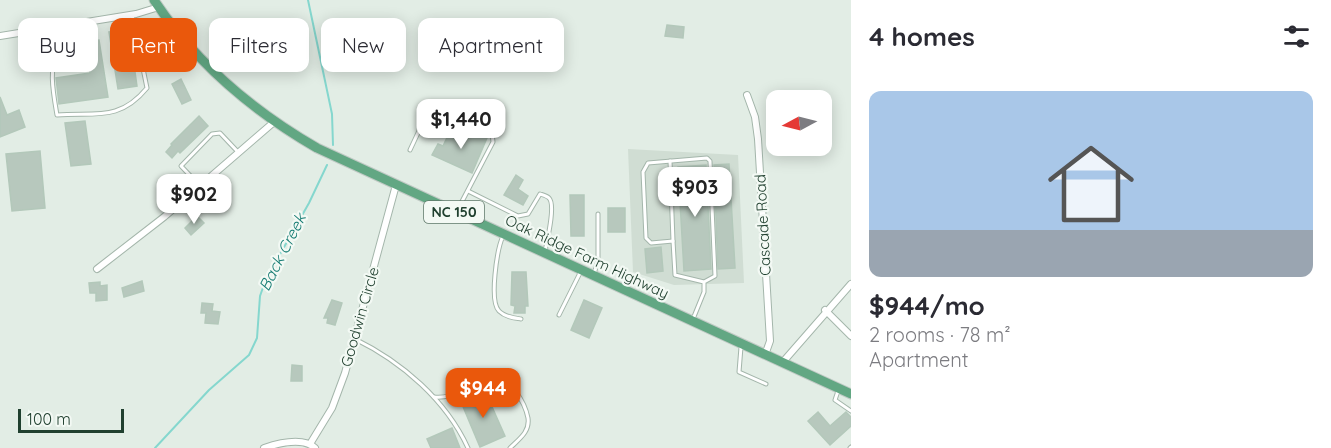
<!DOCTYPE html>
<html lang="en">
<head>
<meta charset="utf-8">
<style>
	:root { --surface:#fff; --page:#f2f2f3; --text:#2b2b33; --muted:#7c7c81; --accent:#ea580c }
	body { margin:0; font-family:Quicksand,sans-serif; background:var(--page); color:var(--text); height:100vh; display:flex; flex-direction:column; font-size:22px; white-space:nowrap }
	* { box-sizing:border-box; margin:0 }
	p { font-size:20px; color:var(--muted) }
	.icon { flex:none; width:33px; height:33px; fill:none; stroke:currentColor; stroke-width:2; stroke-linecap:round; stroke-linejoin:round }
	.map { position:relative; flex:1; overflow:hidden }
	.details { display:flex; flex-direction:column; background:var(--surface); width:480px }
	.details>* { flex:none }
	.hud { position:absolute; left:18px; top:18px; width:570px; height:54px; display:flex; gap:12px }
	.needle { width:39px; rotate:263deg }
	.buttons { position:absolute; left:766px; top:90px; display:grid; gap:12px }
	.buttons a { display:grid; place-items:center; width:66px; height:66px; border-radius:12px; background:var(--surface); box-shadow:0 3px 15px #0003; font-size:30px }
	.scale { position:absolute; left:18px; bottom:15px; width:106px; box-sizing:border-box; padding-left:6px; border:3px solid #20402f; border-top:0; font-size:16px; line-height:21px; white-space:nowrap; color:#20402f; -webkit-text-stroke:4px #f3f9f4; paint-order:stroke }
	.price { position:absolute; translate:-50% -51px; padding:0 14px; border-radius:12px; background:#fff; color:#222; font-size:20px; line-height:39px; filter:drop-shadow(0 2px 3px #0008) }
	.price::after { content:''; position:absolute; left:50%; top:36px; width:18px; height:14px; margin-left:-9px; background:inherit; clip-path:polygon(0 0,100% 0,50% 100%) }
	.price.selected { background:var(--accent); color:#fff }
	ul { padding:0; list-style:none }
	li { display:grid; align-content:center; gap:12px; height:318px; padding:0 18px }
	li span { display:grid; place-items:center; height:186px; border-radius:12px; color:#555 }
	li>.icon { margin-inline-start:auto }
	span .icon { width:108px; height:108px; fill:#fffc; stroke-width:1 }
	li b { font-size:26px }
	h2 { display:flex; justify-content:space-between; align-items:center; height:72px; padding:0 18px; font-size:26px }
	.chip { padding:0 21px; border-radius:12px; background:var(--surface); box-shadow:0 3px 15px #0003; font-size:21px; line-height:54px }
	.chip.selected { background:var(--accent); color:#fff }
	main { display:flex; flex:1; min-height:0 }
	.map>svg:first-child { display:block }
	.built { fill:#d0ddd3 }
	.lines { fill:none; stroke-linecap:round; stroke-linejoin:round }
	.stream { stroke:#85d7ce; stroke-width:2 }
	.building { fill:#b7c8bd; stroke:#b3c8ba; stroke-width:1.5 }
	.lane-casing { stroke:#a4b6ab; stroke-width:5 }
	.street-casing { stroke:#a4b6ab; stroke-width:8 }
	.primary-casing { stroke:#c1cac5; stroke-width:11 }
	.lane { stroke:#fff; stroke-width:3 }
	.street { stroke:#fff; stroke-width:6 }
	.primary { stroke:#62a783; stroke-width:9 }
	.labels { text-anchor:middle; stroke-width:4.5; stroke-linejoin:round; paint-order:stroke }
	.shield { fill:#f3f9f4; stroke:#5f786a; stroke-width:1.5 }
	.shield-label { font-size:14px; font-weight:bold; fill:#20402f }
	.street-label { font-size:15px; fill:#20402f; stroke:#f3f9f4 }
	.water-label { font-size:16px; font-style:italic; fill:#147b72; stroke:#f3f9f4 }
</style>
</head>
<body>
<main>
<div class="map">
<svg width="851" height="448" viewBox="0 0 851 448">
	<rect width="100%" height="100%" fill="#e2ede5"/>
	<!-- built -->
	<path class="built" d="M628,149L738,155L744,283L674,285L633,272Z"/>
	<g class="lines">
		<!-- stream -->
		<g class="stream">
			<path d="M308,0L332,114L333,145"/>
			<path d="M155,448L209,390L249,355L257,338L260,296L266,279L309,203L327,165"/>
		</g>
	</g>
	<!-- building -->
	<g class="building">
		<path d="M667,25L684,27L683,38L665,36Z"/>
		<path d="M129,30L137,86L118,89L109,32Z"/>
		<path d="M99,40L108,97L59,104L56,78L90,73L86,42Z"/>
		<path d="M181,79L191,100L182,104L172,84Z"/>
		<path d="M0,97L7,115L19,110L25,127L0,137Z"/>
		<path d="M199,116L208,126L180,153L178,151L172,158L166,152L172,145L171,144Z"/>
		<path d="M85,121L91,164L71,166L65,123Z"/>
		<path d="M451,129L464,135L467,130L487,138L472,173L432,155L438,144L443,146Z"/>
		<path d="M40,151L45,208L12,211L6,154Z"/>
		<path d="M729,164L735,268L718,269L714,165Z"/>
		<path d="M706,165L711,269L684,271L678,167Z"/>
		<path d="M516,175L523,180L518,189L528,196L523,205L504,195Z"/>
		<path d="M570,195H584V236H571Z"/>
		<rect x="608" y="208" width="17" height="24"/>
		<path d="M197,216L204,223L191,235L185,228Z"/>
		<path d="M661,247L663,271L647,273L645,249Z"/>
		<path d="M512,272H526L528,306H525V313H514L515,306L511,305Z"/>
		<path d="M142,281L144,291L124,297L122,288Z"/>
		<path d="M100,282V286L107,285V300L96,301V293H90L89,283Z"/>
		<path d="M332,300L342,303L335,325L327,323L328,318H324Z"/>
		<path d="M584,300L602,308L589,338L571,330Z"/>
		<path d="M202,303L213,304L212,311L220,312L218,324L205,323L206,313H201Z"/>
		<path d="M292,365L302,366V381H291Z"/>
		<path d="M485,391L505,436L480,447L461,402Z"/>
		<path d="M818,412L830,426L846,412L851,417V426L830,445L808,421Z"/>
		<path d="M452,428L460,448H431L427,439Z"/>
	</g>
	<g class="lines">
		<defs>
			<g id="lane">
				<path d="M74,25L75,41L59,46C48,67 53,92 57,115C95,112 119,122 147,88L132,15"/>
				<path d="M410,150L425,118L432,116L492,133L493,142L457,211"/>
				<path d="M670,161L673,241"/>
				<path d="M199,185L181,166L212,134L220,133L238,152"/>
				<path d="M468,191L518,216L528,214L540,194C543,195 547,196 549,198C556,205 547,241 545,251"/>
				<path d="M503,236C497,249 489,301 499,311C505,317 514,318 521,319"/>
				<path d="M594,274L598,260V214"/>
				<path d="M559,315L581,271"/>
				<path d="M693,319L704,292V282L715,276L710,161L707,158L648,163L643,172L646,238L651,243L673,241L675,275L704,282"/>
				<path d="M355,339C402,362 446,400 468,448"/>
				<path d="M741,347L739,372L766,384"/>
				<path d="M838,391L835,400L851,411"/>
				<path d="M434,397C462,401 491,362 516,392C522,400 526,408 528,418C530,432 519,439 510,448"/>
				<path d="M850,448L851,447"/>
			</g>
			<g id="street">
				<path d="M0,36L136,14L159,7"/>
				<path d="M747,95L755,117L758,139L770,341L765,355"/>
				<path d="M97,269L164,217L274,122"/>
				<path d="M825,310L851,336"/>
				<path d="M782,363L851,284"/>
				<path d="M310,444L332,408L345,373L396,185"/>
				<path d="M264,448C279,443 303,437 315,448"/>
			</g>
			<path id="primary" d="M154,0C195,62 253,111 317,148L851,394"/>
		</defs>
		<!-- lane casing -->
		<use href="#lane" class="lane-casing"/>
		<!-- street casing -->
		<use href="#street" class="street-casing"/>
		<!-- primary casing -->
		<use href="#primary" class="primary-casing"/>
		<!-- lane -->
		<use href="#lane" class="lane"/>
		<!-- street -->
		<use href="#street" class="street"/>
		<!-- primary -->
		<use href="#primary" class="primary"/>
	</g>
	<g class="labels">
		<!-- shield labels -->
		<rect class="shield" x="424" y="201" width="60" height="22" rx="4.5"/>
		<g class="shield-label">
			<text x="454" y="217">NC 150</text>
		</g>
		<!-- street labels -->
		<g class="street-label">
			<text transform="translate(763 225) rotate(-93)" y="5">Cascade Road</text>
			<text transform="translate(587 257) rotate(25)" y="5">Oak Ridge Farm Highway</text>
			<text transform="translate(360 317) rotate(-74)" y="5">Goodwin Circle</text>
		</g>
		<!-- water labels -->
		<g class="water-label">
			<text transform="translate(282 252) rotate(-63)" y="6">Back Creek</text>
		</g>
	</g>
</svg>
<div class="buttons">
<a><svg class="needle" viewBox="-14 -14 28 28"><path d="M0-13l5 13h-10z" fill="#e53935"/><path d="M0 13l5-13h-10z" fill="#7c7c81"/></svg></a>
</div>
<div class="scale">100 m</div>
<b class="price" style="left:461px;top:150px">$1,440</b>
<b class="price" style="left:695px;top:218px">$903</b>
<b class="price" style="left:194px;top:225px">$902</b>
<b class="price selected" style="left:483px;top:419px">$944</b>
<div class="hud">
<a class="chip">Buy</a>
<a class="chip selected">Rent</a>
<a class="chip">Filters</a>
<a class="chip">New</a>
<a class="chip">Apartment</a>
</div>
</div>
<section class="details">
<h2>4 homes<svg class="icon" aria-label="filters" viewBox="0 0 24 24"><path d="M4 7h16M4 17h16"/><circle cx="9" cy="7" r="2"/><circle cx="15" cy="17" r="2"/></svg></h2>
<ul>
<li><span style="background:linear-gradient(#a9c7e8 75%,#9aa5b1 0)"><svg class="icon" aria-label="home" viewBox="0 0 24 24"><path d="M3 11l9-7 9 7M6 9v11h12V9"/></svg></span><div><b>$944/mo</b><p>2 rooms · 78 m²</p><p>Apartment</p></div></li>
</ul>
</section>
</main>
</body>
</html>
